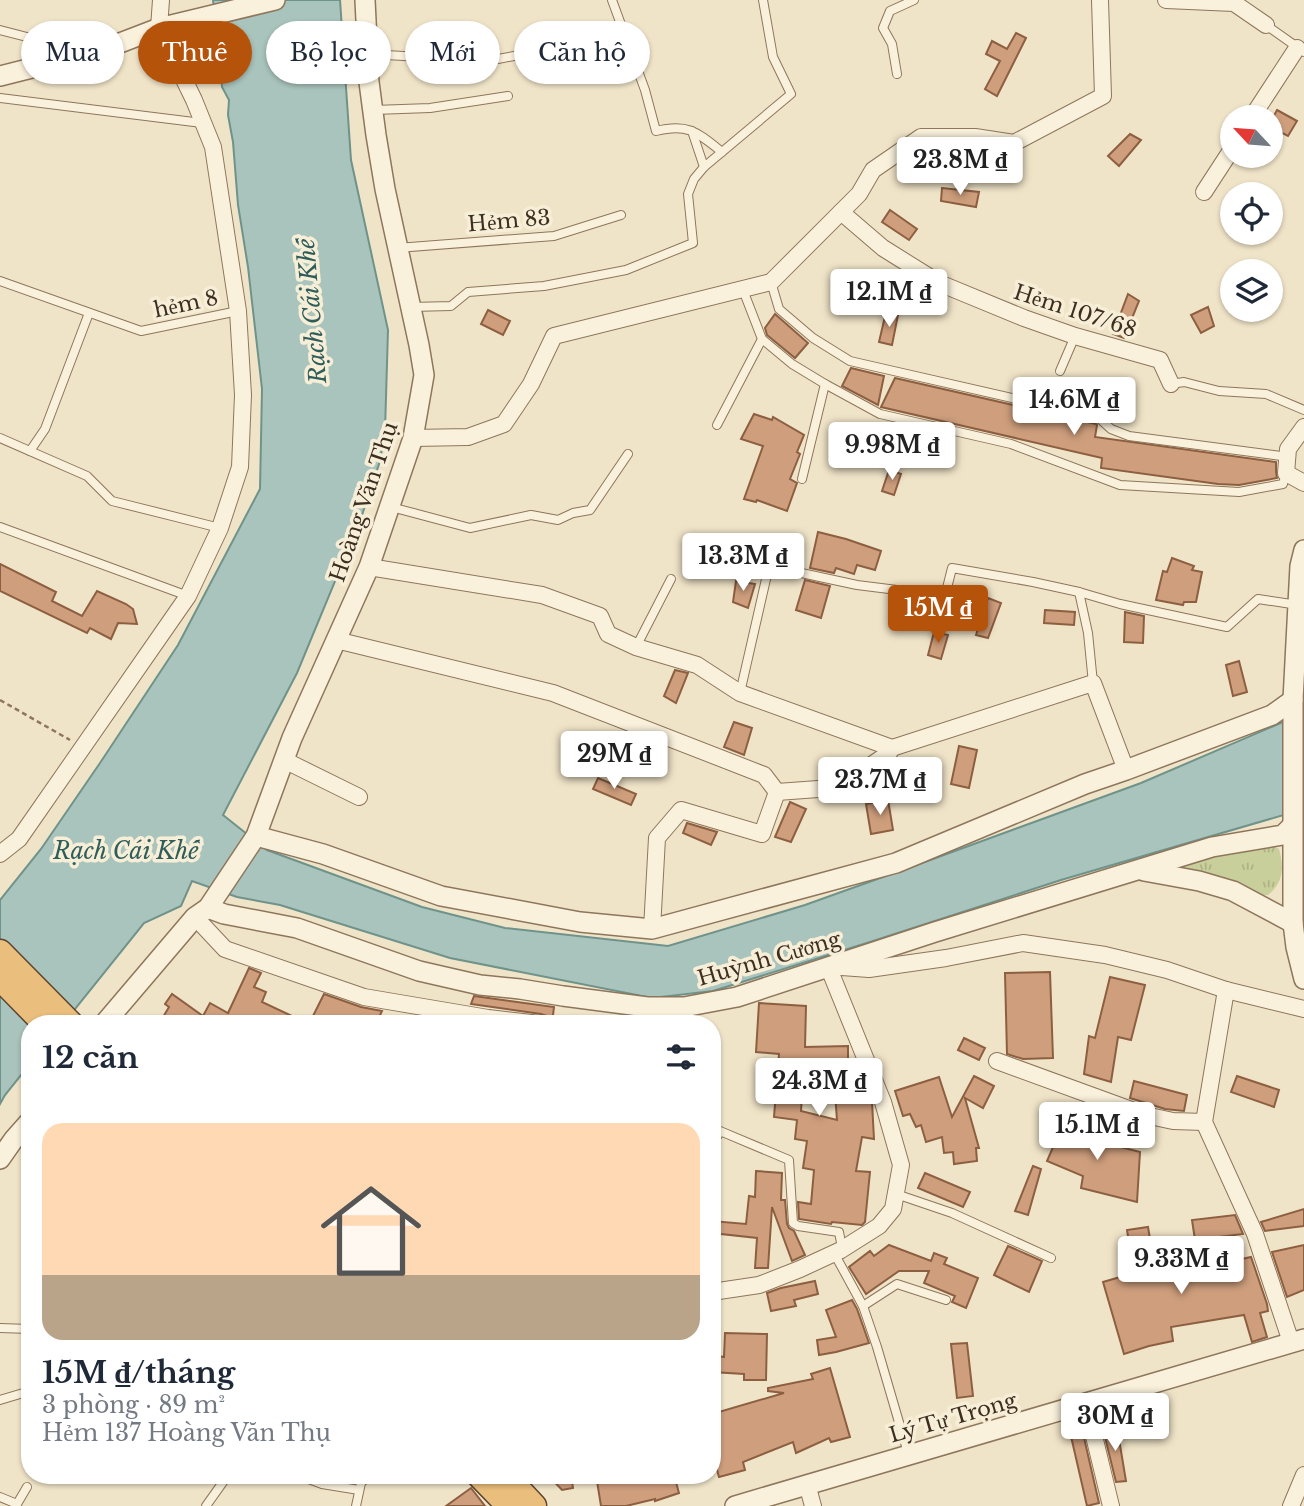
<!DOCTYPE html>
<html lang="vi">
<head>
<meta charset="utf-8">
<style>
	:root { --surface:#fff; --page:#f2f2f3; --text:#1f2937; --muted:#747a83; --line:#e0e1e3; --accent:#b45309 }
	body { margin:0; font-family:"Libre Baskerville",serif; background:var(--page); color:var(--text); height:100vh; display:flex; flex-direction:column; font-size:26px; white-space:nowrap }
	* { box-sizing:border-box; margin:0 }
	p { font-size:23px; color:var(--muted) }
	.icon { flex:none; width:38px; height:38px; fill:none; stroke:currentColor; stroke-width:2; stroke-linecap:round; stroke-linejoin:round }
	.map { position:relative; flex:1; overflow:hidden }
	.drawer { position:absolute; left:21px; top:1015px; width:700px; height:469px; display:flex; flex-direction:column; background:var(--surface); border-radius:28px; box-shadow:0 2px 5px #0004 }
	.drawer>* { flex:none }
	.banner { position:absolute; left:21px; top:21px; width:700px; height:63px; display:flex; gap:14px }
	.needle { width:46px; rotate:296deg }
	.fabs { position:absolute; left:1220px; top:105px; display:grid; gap:14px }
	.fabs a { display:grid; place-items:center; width:63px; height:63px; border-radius:50%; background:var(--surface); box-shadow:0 2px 5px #0004; font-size:35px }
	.price { position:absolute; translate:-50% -60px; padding:0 16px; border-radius:7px; background:#fff; color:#222; font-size:23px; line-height:46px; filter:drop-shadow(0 2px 4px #0008) }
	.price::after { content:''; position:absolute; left:50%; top:42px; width:21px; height:16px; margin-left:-10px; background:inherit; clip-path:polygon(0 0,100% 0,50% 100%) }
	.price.active { background:var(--accent); color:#fff }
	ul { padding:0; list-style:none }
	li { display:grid; align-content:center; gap:14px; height:371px; padding:0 21px }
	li+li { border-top:2px solid var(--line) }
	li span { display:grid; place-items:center; height:217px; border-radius:21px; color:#555 }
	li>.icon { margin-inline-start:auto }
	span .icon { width:126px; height:126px; fill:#fffc; stroke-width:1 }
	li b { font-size:30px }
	h2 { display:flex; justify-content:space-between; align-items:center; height:84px; padding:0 21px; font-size:30px }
	.pill { padding:0 24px; border-radius:32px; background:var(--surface); box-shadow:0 2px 5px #0004; font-size:24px; line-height:63px }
	.pill.active { background:var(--accent); color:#fff }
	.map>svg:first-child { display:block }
	.park { fill:url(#park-tufts) }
	.water { fill:#a9c4bc; stroke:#6f938a; stroke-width:2 }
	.building { fill:#cf9f7d; stroke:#8d5f41; stroke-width:2 }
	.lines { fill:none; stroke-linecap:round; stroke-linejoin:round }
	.service-casing { stroke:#8d765c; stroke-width:10 }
	.minor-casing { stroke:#8d765c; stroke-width:18 }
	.tertiary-casing { stroke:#8d765c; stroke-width:22 }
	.trunk-casing { stroke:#5b4430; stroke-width:27 }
	.path { stroke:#8d765c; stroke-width:2.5; stroke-dasharray:5 3.5; stroke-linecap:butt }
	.service { stroke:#faf1dc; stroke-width:8 }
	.minor { stroke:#faf1dc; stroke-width:16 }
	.tertiary { stroke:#faf1dc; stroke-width:19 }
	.trunk { stroke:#eabe7c; stroke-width:24 }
	.labels { text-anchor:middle; stroke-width:7; stroke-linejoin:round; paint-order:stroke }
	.street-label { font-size:21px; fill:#3d2e20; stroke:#f7eed8 }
	.water-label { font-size:23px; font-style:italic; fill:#2f5d5a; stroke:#f7eed8 }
</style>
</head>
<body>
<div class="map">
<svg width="1304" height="1506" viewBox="0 0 1304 1506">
	<defs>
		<pattern id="park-tufts" width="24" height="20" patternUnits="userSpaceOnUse" patternTransform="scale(1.75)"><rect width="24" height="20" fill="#c9cf9b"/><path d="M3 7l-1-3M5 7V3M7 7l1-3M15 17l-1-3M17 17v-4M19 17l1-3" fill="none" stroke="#aeb285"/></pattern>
	</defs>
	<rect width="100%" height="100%" fill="#f0e4c8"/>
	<!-- park -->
	<path class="park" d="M1266,846H1274L1279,849C1284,867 1284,882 1268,895H1258L1171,865Z"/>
	<!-- water -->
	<path class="water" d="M213,0H340L351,160L388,330L385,431L380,461L360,521L297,673L223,815L267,850L422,907L505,928L668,946L805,905L922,863L1141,783L1304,713V809L1061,880L870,942L713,991L652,998L450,958L280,905L237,897L192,881L181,906L144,923L63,1024H30V1064L5,1095L0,1104V900L41,849L100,763L178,645L260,489L262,389L248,267L238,205L233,142L228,115L229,100L222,87Z"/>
	<!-- building -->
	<g class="building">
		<path d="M1016,33L1026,38L997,96L985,89L1000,61L986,54L992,41L1007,49Z"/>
		<path d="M1277,110L1297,121L1288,136L1270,127V123Z"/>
		<path d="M1130,134L1141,140L1119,166L1108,156Z"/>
		<path d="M942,188L979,192L976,207L941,201Z"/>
		<path d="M890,210L917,229L909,240L882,222Z"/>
		<path d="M1128,294L1139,301L1124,338L1113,334Z"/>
		<path d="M1208,307L1214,326L1201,333L1191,315Z"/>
		<path d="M488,310L510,321L503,335L481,324Z"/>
		<path d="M886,312L898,315L892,345L879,342Z"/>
		<path d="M775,314L808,343L795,358L767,335L765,328Z"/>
		<path d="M851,368L884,376L878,405L842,386Z"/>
		<path d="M895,378L1096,424L1097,425L1095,437L1276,462V472L1277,478L1239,485L1218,484L1101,468L1102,458L881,407Z"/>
		<path d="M754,414L772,420L773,417L804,435L797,452L800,454L790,479L797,483L787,511L757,500L756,502L744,499L763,446L741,439Z"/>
		<path d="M889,470L901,474L894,495L882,491Z"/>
		<path d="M818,532L846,539L881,551L875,570L857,565L854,574L836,568L834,573L810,568Z"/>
		<path d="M1172,558L1194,566L1192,570L1202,572L1196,602H1184L1183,605L1156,600L1163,571L1167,572Z"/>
		<path d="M0,564L56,592L52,601L82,616L97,591L126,604L133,609L137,624L118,623L111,639L90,628L87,633L0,591Z"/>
		<path d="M805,580L830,586L821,618L796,610Z"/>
		<path d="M736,581L755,584L748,608L733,602Z"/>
		<path d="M988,598L1001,603L988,638L976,635Z"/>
		<path d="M1045,610L1075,612L1074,625L1044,623Z"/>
		<path d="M1125,612L1144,616L1143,643L1124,642Z"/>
		<path d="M934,632L948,635L941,659L928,655Z"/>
		<path d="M1239,661L1247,692L1233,696L1226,665Z"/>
		<path d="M675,670L688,673L676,703L664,696Z"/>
		<path d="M734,722L752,728L744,755L724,747Z"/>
		<path d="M959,746L977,750L969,788L951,784Z"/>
		<path d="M598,778L636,794L631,805L593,789Z"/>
		<path d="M888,800L893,830L871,834L866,804Z"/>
		<path d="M790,802L806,809L791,842L775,837Z"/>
		<path d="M687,823L717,832L711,845L683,833Z"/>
		<path d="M249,968L261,973L254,987L266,992L262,1002L309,1024L324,994L361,1007L382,1011L376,1024H159L169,1007L165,1004L172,994L203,1016L210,1003L228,1013Z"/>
		<path d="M1050,972L1053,1058L1023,1059L1007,1054L1005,973Z"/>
		<path d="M1110,977L1145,985L1131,1040L1118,1037L1111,1082L1084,1074L1089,1036L1095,1038Z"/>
		<path d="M474,996L554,1007L552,1023L547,1016L541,1014L471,1004Z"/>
		<path d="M759,1003L806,1006L805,1047L848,1046V1064L804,1065L801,1111L837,1120L835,1093L867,1091L872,1102L874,1139L862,1137L856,1171L870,1172L865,1222L862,1225L832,1222L831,1224L799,1219L798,1202L811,1204L814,1170L803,1168L807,1141L795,1139L797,1120L774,1117L779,1054L756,1052Z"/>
		<path d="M964,1038L985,1048L979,1060L958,1050Z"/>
		<path d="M974,1076L994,1086L983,1108L965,1098L979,1148H976L977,1161L954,1164L953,1152L944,1153L942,1137L926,1142L921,1125L916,1127L910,1114L903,1116L895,1091L939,1077L952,1117Z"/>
		<path d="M1237,1076L1279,1090L1274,1107L1231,1092Z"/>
		<path d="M1134,1081L1187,1095L1184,1111L1165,1109L1130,1098Z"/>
		<path d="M1067,1115L1085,1122L1079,1136L1140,1152L1137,1202L1081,1188L1083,1176L1047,1161Z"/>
		<path d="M1033,1166L1041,1169L1028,1215L1015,1211Z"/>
		<path d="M756,1171L782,1173L781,1200H785L787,1224L789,1228L794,1231L805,1255L792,1261L772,1207L768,1268H755L757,1238L712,1233V1221L746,1224L749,1196L755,1197Z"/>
		<path d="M925,1173L970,1192L963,1207L918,1188Z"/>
		<path d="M1304,1209V1226L1265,1231L1261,1222Z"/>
		<path d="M1235,1215L1243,1234L1195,1240L1192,1220Z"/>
		<path d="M1148,1227L1155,1268L1207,1254L1210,1266L1251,1257L1267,1304L1268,1311L1260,1313L1267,1337L1252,1342L1244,1315L1171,1327L1173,1341L1149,1346L1124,1354L1103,1282L1134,1273L1127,1230Z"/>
		<path d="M889,1245L931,1261L934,1253L947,1258L944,1264L978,1278L966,1308L952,1302L955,1296L924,1283L929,1271H899L866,1294L849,1267L870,1251L874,1256Z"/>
		<path d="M1304,1245V1290L1287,1297L1272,1252Z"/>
		<path d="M1008,1246L1042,1261L1029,1292L994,1275Z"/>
		<path d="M815,1281L818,1294L794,1300L796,1306L771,1311L767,1293L781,1288Z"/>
		<path d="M852,1300L857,1309L869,1343L836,1352L819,1355L817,1340L836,1337L826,1310Z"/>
		<path d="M725,1333L767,1334L766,1380H744V1374L712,1372V1355L724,1357Z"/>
		<path d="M967,1343L973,1396L957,1398L951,1344Z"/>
		<path d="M830,1368L850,1437L831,1442L829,1438L796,1453L793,1442L743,1462L745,1470L719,1477L712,1452V1414L784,1393L768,1391V1388L813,1379L811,1374Z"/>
		<path d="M1117,1427L1126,1481L1116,1482L1103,1429Z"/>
		<path d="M1082,1429L1099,1503L1087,1506L1070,1432Z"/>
		<path d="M548,1475H571L573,1488L562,1490Z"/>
		<path d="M596,1475H674L679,1493L655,1501V1499L626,1506H601Z"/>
		<path d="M471,1488L485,1506H446Z"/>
	</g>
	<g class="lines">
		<defs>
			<g id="service">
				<path d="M612,0L645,90L656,131C688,123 697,132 722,152"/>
				<path d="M1266,25L1304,52"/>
				<path d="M0,30L58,45L82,49"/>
				<path d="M368,54L475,60L498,59L567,46"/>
				<path d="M897,74L892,44L883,28L890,11L914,0"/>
				<path d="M0,98L202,123"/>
				<path d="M374,110L430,108L508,96"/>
				<path d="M692,131L704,167"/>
				<path d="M397,248L554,236L621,215"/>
				<path d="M0,281L141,331L238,311"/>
				<path d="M771,282L779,309L813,338L850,361L1099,418L1111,429L1129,436L1281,456L1287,458"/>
				<path d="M743,290L762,339L792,364L825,384L880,414L1011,444L1120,485L1239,492L1283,484L1286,473"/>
				<path d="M411,307L451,306L468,292L544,286L626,270L693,243L688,194L694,179L704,167L791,94L773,57L763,0"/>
				<path d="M1060,371L1075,336"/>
				<path d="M1171,384L1184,382L1219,391L1266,394L1304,410"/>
				<path d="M717,425L762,339"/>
				<path d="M0,438L87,476L112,501L220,528"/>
				<path d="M30,451L45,429L89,313"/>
				<path d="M802,479L825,384"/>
				<path d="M391,507L470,528L531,515L558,520L573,513L590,510L628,454"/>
				<path d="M0,527L188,596"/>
				<path d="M1079,592L1088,633L1093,683"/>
				<path d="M636,647L671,579"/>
				<path d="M740,693L769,566L857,585L945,596L952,568L1033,582L1079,592L1120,604L1227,627L1258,599L1298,605"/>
				<path d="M645,1024L647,1007"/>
				<path d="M712,1146L720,1131L789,1160L793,1223L798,1226L839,1232L842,1248"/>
				<path d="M896,1194L952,1213L1051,1258"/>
				<path d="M834,1253L863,1306L877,1347L908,1453"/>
				<path d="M863,1306L897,1284L946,1300"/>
				<path d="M0,1328L30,1329"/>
				<path d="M0,1400L30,1391"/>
				<path d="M298,1475L322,1484L359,1490"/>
				<path d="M0,1497L17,1504L16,1506"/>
				<path d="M17,1504L27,1487"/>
				<path d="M206,1506L228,1475"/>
				<path d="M356,1506L361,1483L369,1475"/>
			</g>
			<g id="minor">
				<path d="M1166,0L1234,3L1266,25"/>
				<path d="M1252,117L1297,48"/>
				<path d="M1204,192L1232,149"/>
				<path d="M841,212L883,248L939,283L1024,318L1075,336L1160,360L1171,384"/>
				<path d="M1304,427L1288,449L1286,473L1304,483"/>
				<path d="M413,438L468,437L504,424L531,384L554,336L771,282L859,194L873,170L921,137H975L1014,143L1103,96L1100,0"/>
				<path d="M369,567L542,595L600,616L608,634L636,647L697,665L740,693L892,748"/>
				<path d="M336,640L553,693L764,775L777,792L832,788L870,766L889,753L892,748L1093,683L1126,770"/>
				<path d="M284,760L359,797"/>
				<path d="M0,854L19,839L188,596L220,528L240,467L243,395L238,311L213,147L194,100L159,28L161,0"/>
				<path d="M195,917L225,949L364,997L488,1018L540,1024"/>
				<path d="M652,929L657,838L681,810L762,834L777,792"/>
				<path d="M1226,990L1204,1122L1255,1234L1291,1342"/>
				<path d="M997,1061L1145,1115L1173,1121L1204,1122"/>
				<path d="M712,1292L759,1285L800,1269L841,1250L879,1226L893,1209L901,1165L883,1102L828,966L869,969L946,958L1023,943L1105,955L1167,970L1226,990L1304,1009"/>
				<path d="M1086,1403L1111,1506"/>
				<path d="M807,1484L813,1506"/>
				<path d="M1291,1506L1304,1475"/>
			</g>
			<g id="tertiary">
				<path d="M0,76L99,51L159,28L275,0"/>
				<path d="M1304,550L1300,566L1293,700V923L1296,947L1304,979"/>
				<path d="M256,836L323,854L441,896L580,922L652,929L896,863L1085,784L1126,770L1272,715L1293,700"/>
				<path d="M1144,871L1199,881L1233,891L1293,923"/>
				<path d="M208,908L224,914L297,928L419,971L480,985L520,989L563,996L647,1007H684L737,997L935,932L1212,847L1283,835L1292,826"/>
				<path d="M104,1024L195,917L208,908L256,836L292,738L369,567L413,438L424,375L419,345L385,189L376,135L369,82L365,0"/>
				<path d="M0,1159L14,1139L30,1121"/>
				<path d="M735,1506L1304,1339"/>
			</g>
			<g id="trunk">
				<path d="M0,952L71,1024"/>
				<path d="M0,978L45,1024"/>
				<path d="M479,1475L509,1506"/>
				<path d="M505,1475L534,1506"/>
			</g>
		</defs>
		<!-- service casing -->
		<use href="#service" class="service-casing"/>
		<!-- minor casing -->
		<use href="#minor" class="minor-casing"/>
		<!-- tertiary casing -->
		<use href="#tertiary" class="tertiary-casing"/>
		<!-- trunk casing -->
		<use href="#trunk" class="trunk-casing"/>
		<!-- path -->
		<path class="path" d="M0,700L70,740"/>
		<!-- service -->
		<use href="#service" class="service"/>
		<!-- minor -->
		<use href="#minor" class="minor"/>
		<!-- tertiary -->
		<use href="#tertiary" class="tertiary"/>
		<!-- trunk -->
		<use href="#trunk" class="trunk"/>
	</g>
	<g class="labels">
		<!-- street labels -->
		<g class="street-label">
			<text transform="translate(509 221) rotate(-5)" y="7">Hẻm 83</text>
			<text transform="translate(186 304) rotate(-12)" y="7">hẻm 8</text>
			<text transform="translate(1075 311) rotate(18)" y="7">Hẻm 107/68</text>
			<text transform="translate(364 502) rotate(-71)" y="7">Hoàng Văn Thụ</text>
			<text transform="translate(769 959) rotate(-16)" y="7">Huỳnh Cương</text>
			<text transform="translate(953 1418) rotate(-16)" y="7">Lý Tự Trọng</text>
		</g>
		<!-- water labels -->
		<g class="water-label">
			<text transform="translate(312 311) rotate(-95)" y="8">Rạch Cái Khế</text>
			<text x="126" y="859">Rạch Cái Khế</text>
		</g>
	</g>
</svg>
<div class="fabs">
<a><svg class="needle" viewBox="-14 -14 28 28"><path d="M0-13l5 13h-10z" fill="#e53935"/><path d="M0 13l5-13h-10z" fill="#747a83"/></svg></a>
<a><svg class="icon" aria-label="locate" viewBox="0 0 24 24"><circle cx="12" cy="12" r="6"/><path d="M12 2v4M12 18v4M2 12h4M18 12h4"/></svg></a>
<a><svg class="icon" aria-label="layers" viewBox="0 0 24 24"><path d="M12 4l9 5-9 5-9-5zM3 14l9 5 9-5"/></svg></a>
</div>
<b class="price" style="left:960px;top:197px">23.8M ₫</b>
<b class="price" style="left:889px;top:329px">12.1M ₫</b>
<b class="price" style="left:1074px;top:437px">14.6M ₫</b>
<b class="price" style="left:892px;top:482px">9.98M ₫</b>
<b class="price" style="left:743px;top:593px">13.3M ₫</b>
<b class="price active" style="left:938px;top:645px">15M ₫</b>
<b class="price" style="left:614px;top:791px">29M ₫</b>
<b class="price" style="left:880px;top:817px">23.7M ₫</b>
<b class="price" style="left:819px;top:1118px">24.3M ₫</b>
<b class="price" style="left:1097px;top:1162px">15.1M ₫</b>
<b class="price" style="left:1181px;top:1296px">9.33M ₫</b>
<b class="price" style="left:1115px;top:1453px">30M ₫</b>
<div class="banner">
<a class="pill">Mua</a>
<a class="pill active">Thuê</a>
<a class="pill">Bộ lọc</a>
<a class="pill">Mới</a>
<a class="pill">Căn hộ</a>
</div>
<section class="drawer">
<h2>12 căn<svg class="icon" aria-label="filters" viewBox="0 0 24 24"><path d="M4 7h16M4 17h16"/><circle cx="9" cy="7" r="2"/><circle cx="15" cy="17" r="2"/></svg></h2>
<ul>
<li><span style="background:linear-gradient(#ffd9b3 70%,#b9a48a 0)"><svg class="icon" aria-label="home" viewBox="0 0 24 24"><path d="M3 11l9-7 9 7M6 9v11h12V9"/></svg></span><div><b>15M ₫/tháng</b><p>3 phòng · 89 m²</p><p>Hẻm 137 Hoàng Văn Thụ</p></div></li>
</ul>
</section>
</div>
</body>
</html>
